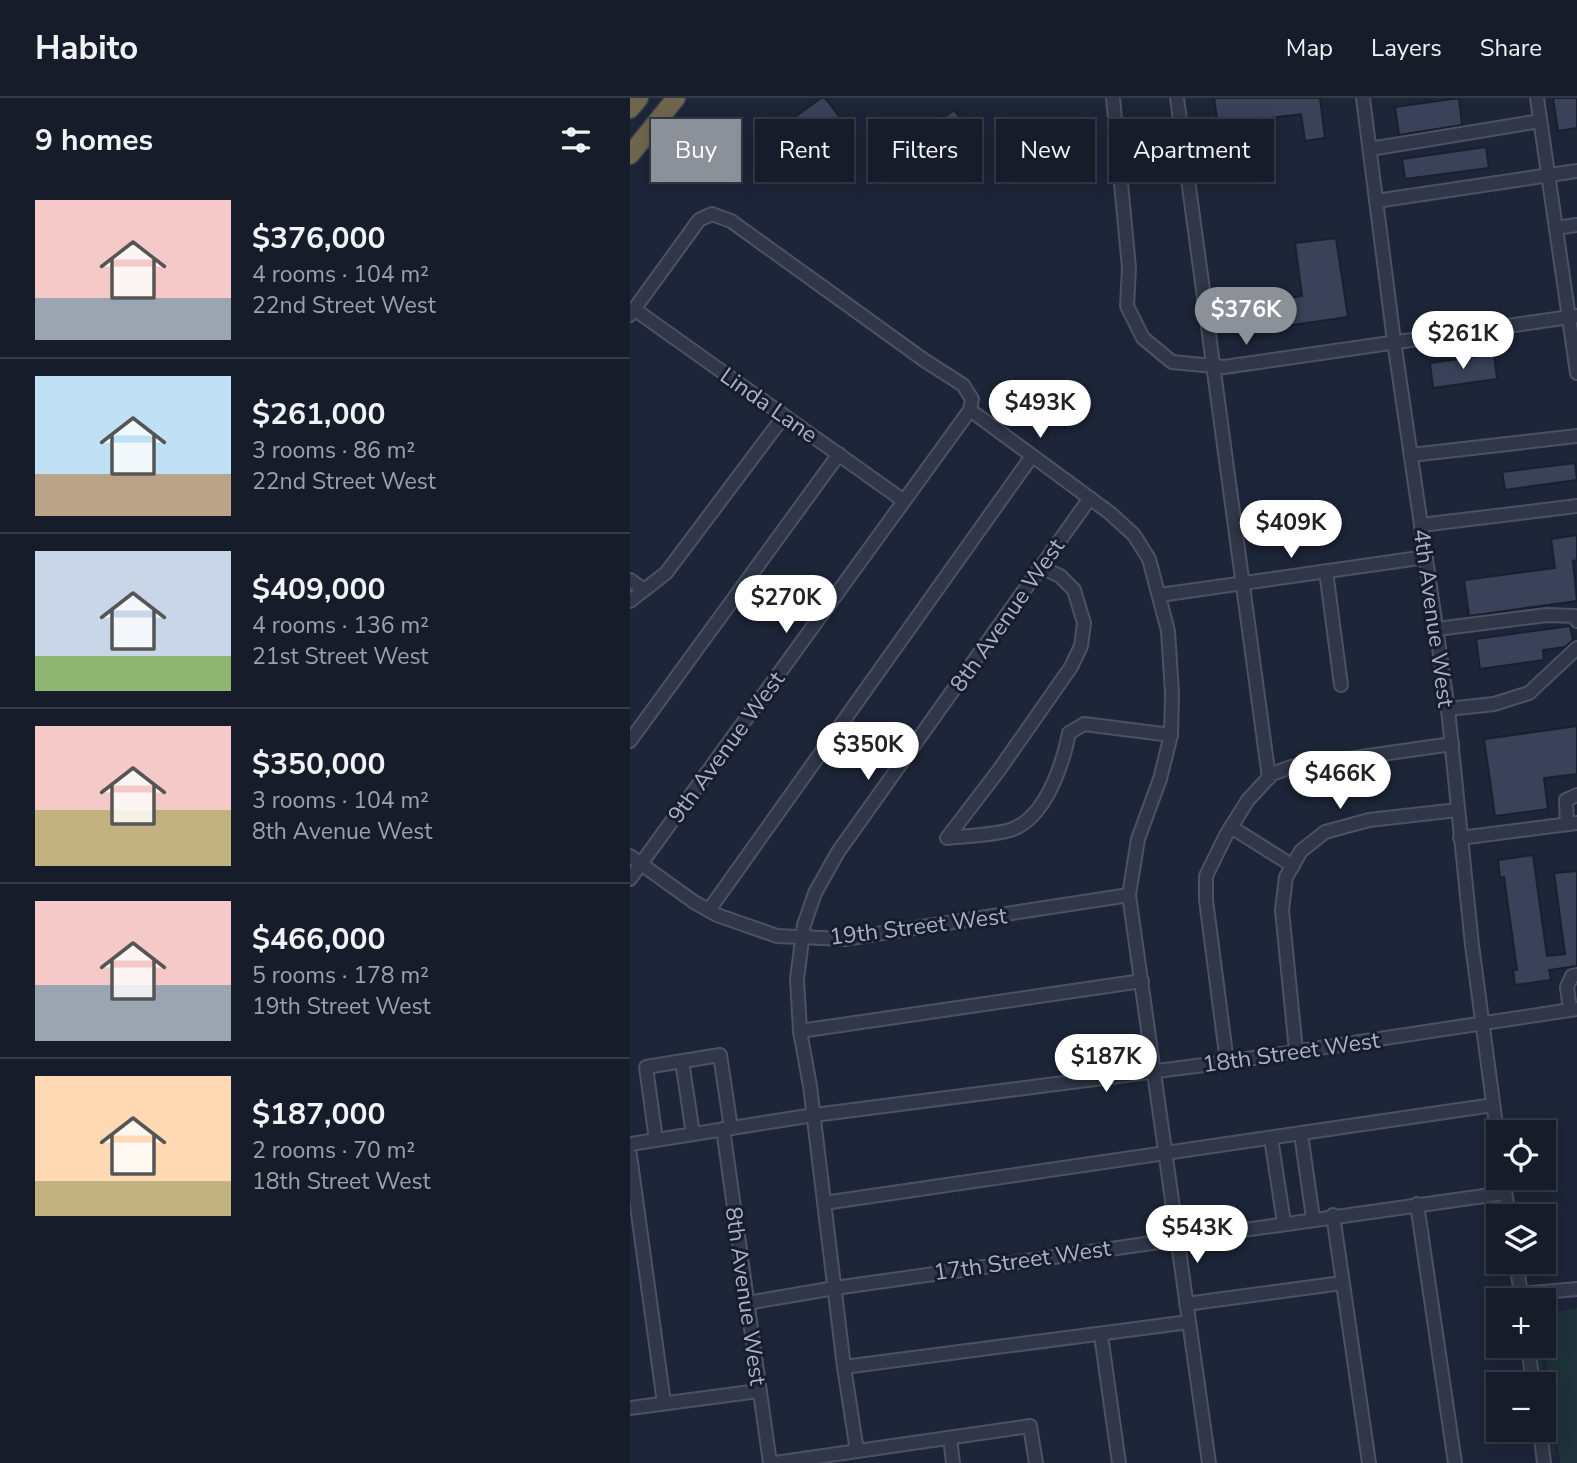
<!DOCTYPE html>
<html lang="en">
<head>
<meta charset="utf-8">
<style>
	:root { --surface:#161c2a; --page:#232936; --text:#f1f3f6; --muted:#9ea1a8; --line:#353a47; --accent:#8c9099 }
	body { margin:0; font-family:"Nunito Sans",sans-serif; background:var(--page); color:var(--text); height:100vh; display:flex; flex-direction:column; font-size:26px; white-space:nowrap }
	* { box-sizing:border-box; margin:0 }
	p { font-size:23px; color:var(--muted) }
	.icon { flex:none; width:38px; height:38px; fill:none; stroke:currentColor; stroke-width:2; stroke-linecap:round; stroke-linejoin:round }
	.map { position:relative; flex:1; overflow:hidden }
	.details { display:flex; flex-direction:column; background:var(--surface); width:630px }
	.details>* { flex:none }
	.hud { position:absolute; left:21px; top:21px; width:665px; height:63px; display:flex; gap:14px }
	.tools { position:absolute; left:856px; top:1022px; display:grid; gap:14px }
	.tools a { display:grid; place-items:center; width:70px; height:70px; border-radius:0px; background:var(--surface); box-shadow:0 4px 18px #0003,0 0 0 2px var(--line); font-size:35px }
	.price { position:absolute; translate:-50% -60px; padding:0 16px; border-radius:24px; background:#fff; color:#222; font-size:23px; line-height:46px; filter:drop-shadow(0 2px 4px #0008) }
	.price::after { content:''; position:absolute; left:50%; top:42px; width:21px; height:16px; margin-left:-10px; background:inherit; clip-path:polygon(0 0,100% 0,50% 100%) }
	.price.active { background:var(--accent); color:#fff }
	ul { padding:0; list-style:none }
	li { display:flex; align-items:center; gap:21px; height:175px; padding:0 35px }
	li+li { border-top:2px solid var(--line) }
	li span { display:grid; place-items:center; flex:none; width:196px; height:140px; border-radius:0px; color:#555 }
	li>.icon { margin-inline-start:auto }
	span .icon { width:84px; height:84px; fill:#fffc; stroke-width:1 }
	li b { font-size:30px }
	h2 { display:flex; justify-content:space-between; align-items:center; height:84px; padding:0 35px; font-size:30px }
	.pill { padding:0 24px; border-radius:0px; background:var(--surface); box-shadow:0 4px 18px #0003,0 0 0 2px var(--line); font-size:24px; line-height:63px }
	.pill.active { background:var(--accent); color:#fff }
	header { display:flex; align-items:center; gap:42px; box-sizing:border-box; height:98px; padding:0 35px; background:var(--surface); border-bottom:2px solid var(--line) }
	header strong { font-size:33px }
	nav { display:flex; gap:38px; margin-inline-start:auto; font-size:24px }
	main { display:flex; flex:1; min-height:0 }
	.map>svg:first-child { display:block }
	.green { fill:#1f3239 }
	.building { fill:#394259; stroke:#191f2e; stroke-width:2 }
	.lines { fill:none; stroke-linecap:round; stroke-linejoin:round }
	.minor-casing { stroke:#4c5264; stroke-width:16 }
	.highway-casing { stroke:#393f4f; stroke-width:21 }
	.minor { stroke:#313748; stroke-width:12 }
	.highway { stroke:#6f664d; stroke-width:18 }
	.labels { text-anchor:middle; stroke-width:6; stroke-linejoin:round; paint-order:stroke }
	.street-label { font-size:23px; fill:#abb1c6; stroke:#171d2c }
</style>
</head>
<body>
<header>
<strong>Habito</strong>
<nav><a>Map</a><a>Layers</a><a>Share</a></nav>
</header>
<main>
<section class="details">
<h2>9 homes<svg class="icon" aria-label="filters" viewBox="0 0 24 24"><path d="M4 7h16M4 17h16"/><circle cx="9" cy="7" r="2"/><circle cx="15" cy="17" r="2"/></svg></h2>
<ul>
<li><span style="background:linear-gradient(#f6c9c9 70%,#9aa5b1 0)"><svg class="icon" aria-label="home" viewBox="0 0 24 24"><path d="M3 11l9-7 9 7M6 9v11h12V9"/></svg></span><div><b>$376,000</b><p>4 rooms · 104 m²</p><p>22nd Street West</p></div></li>
<li><span style="background:linear-gradient(#bfe0f5 70%,#b9a48a 0)"><svg class="icon" aria-label="home" viewBox="0 0 24 24"><path d="M3 11l9-7 9 7M6 9v11h12V9"/></svg></span><div><b>$261,000</b><p>3 rooms · 86 m²</p><p>22nd Street West</p></div></li>
<li><span style="background:linear-gradient(#c9d6e8 75%,#8fb573 0)"><svg class="icon" aria-label="home" viewBox="0 0 24 24"><path d="M3 11l9-7 9 7M6 9v11h12V9"/></svg></span><div><b>$409,000</b><p>4 rooms · 136 m²</p><p>21st Street West</p></div></li>
<li><span style="background:linear-gradient(#f6c9c9 60%,#c2b280 0)"><svg class="icon" aria-label="home" viewBox="0 0 24 24"><path d="M3 11l9-7 9 7M6 9v11h12V9"/></svg></span><div><b>$350,000</b><p>3 rooms · 104 m²</p><p>8th Avenue West</p></div></li>
<li><span style="background:linear-gradient(#f6c9c9 60%,#9aa5b1 0)"><svg class="icon" aria-label="home" viewBox="0 0 24 24"><path d="M3 11l9-7 9 7M6 9v11h12V9"/></svg></span><div><b>$466,000</b><p>5 rooms · 178 m²</p><p>19th Street West</p></div></li>
<li><span style="background:linear-gradient(#ffd9b3 75%,#c2b280 0)"><svg class="icon" aria-label="home" viewBox="0 0 24 24"><path d="M3 11l9-7 9 7M6 9v11h12V9"/></svg></span><div><b>$187,000</b><p>2 rooms · 70 m²</p><p>18th Street West</p></div></li>
</ul>
</section>
<div class="map">
<svg width="947" height="1365" viewBox="0 0 947 1365">
	<rect width="100%" height="100%" fill="#1d2538"/>
	<!-- green -->
	<g class="green">
		<path d="M947,1210V1365H930L914,1247V1216Z"/>
		<path d="M906,1248H910L926,1359L923,1358Z"/>
	</g>
	<!-- building -->
	<g class="building">
		<path d="M191,0H195L211,21L168,52L151,29Z"/>
		<path d="M584,0H690L695,40L675,43L671,16L588,27Z"/>
		<path d="M829,0L832,27L769,37L765,9Z"/>
		<path d="M923,0H947V30L928,33Z"/>
		<path d="M324,12L353,50L338,62L309,23Z"/>
		<path d="M856,49L859,70L775,81L772,61Z"/>
		<path d="M706,140L718,219L627,232L623,205L672,198L665,145Z"/>
		<path d="M864,256L867,281L803,290L800,265Z"/>
		<path d="M945,365L947,382L875,392L872,374Z"/>
		<path d="M947,437V462L943,463L947,503L839,518L834,482L925,470L921,441Z"/>
		<path d="M940,528L943,542L935,549L913,552L914,562L850,571L846,541Z"/>
		<path d="M947,628V676L914,680L918,711L865,718L854,641Z"/>
		<path d="M903,757L917,858L935,856L924,775L947,773V868L919,872L921,882L885,887L883,872H887L874,779L870,780L868,762Z"/>
	</g>
	<g class="lines">
		<defs>
			<g id="minor">
				<path d="M483,0L499,170L497,208L513,240L542,264L594,269L947,218"/>
				<path d="M547,0L639,680"/>
				<path d="M733,0L764,243L818,611L842,847L868,1042"/>
				<path d="M907,0L947,275"/>
				<path d="M740,51L910,23"/>
				<path d="M746,103L947,73"/>
				<path d="M926,130L947,127"/>
				<path d="M4,211L274,403"/>
				<path d="M0,217L69,122L82,116L101,123L294,262L333,287L342,301L340,312L0,781"/>
				<path d="M340,312L480,415L504,437L519,461L538,533L542,595L541,637L530,681L508,741L499,797L579,1365"/>
				<path d="M781,357L947,338"/>
				<path d="M791,427L947,408"/>
				<path d="M411,469L430,478L444,492L454,525L451,548L441,569L369,672L317,740C334,738 368,737 383,731C416,718 433,666 439,635L454,626L541,637"/>
				<path d="M696,473L711,587"/>
				<path d="M0,482L14,492"/>
				<path d="M530,497L796,459"/>
				<path d="M0,503L36,475L154,318"/>
				<path d="M807,531L917,517L945,518L947,523"/>
				<path d="M818,611L864,606L899,595L947,550"/>
				<path d="M0,643L209,356"/>
				<path d="M937,726L936,702L947,697"/>
				<path d="M601,729L663,768"/>
				<path d="M830,740L947,725"/>
				<path d="M0,758L64,804L87,817L147,838L214,841L499,797"/>
				<path d="M79,812L402,358"/>
				<path d="M940,912L937,889L942,878L947,877"/>
				<path d="M170,933L512,883"/>
				<path d="M666,953L652,812L656,779L671,753L695,734L739,722L827,712"/>
				<path d="M52,963L63,1036"/>
				<path d="M597,964L576,802V778L596,737L618,702L642,676L661,669L822,646"/>
				<path d="M93,1031L140,1365"/>
				<path d="M671,1036L683,1120"/>
				<path d="M641,1040L654,1125"/>
				<path d="M26,1042L16,969L90,957L101,1030"/>
				<path d="M0,1046L184,1017L597,964L947,911"/>
				<path d="M0,1057L34,1305"/>
				<path d="M873,1080L879,1118"/>
				<path d="M194,1105L863,1007"/>
				<path d="M787,1106L825,1365"/>
				<path d="M703,1117L739,1365"/>
				<path d="M886,1164L892,1202"/>
				<path d="M891,1196L947,1191"/>
				<path d="M117,1205L205,1190L875,1095"/>
				<path d="M556,1206L712,1185"/>
				<path d="M471,1237L489,1365"/>
				<path d="M898,1248L903,1286"/>
				<path d="M214,1269L559,1224"/>
				<path d="M0,1310L128,1293"/>
				<path d="M910,1332L914,1365"/>
				<path d="M320,1340L323,1365"/>
				<path d="M227,1353L214,1269L180,988L170,933L167,881L174,827L185,795L208,754L460,400"/>
				<path d="M145,1365L400,1328L406,1365"/>
			</g>
			<g id="highway">
				<path d="M0,11L9,0"/>
				<path d="M0,57L46,0"/>
			</g>
		</defs>
		<!-- minor casing -->
		<use href="#minor" class="minor-casing"/>
		<!-- highway casing -->
		<use href="#highway" class="highway-casing"/>
		<!-- minor -->
		<use href="#minor" class="minor"/>
		<!-- highway -->
		<use href="#highway" class="highway"/>
	</g>
	<g class="labels">
		<!-- street labels -->
		<g class="street-label">
			<text transform="translate(139 307) rotate(35)" y="8">Linda Lane</text>
			<text transform="translate(377 517) rotate(-55)" y="8">8th Avenue West</text>
			<text transform="translate(804 520) rotate(82)" y="8">4th Avenue West</text>
			<text transform="translate(96 649) rotate(-54)" y="8">9th Avenue West</text>
			<text transform="translate(288 828) rotate(-7)" y="8">19th Street West</text>
			<text transform="translate(661 954) rotate(-8)" y="8">18th Street West</text>
			<text transform="translate(392 1162) rotate(-8)" y="8">17th Street West</text>
			<text transform="translate(116 1198) rotate(82)" y="8">8th Avenue West</text>
		</g>
	</g>
</svg>
<div class="tools">
<a><svg class="icon" aria-label="locate" viewBox="0 0 24 24"><circle cx="12" cy="12" r="6"/><path d="M12 2v4M12 18v4M2 12h4M18 12h4"/></svg></a>
<a><svg class="icon" aria-label="layers" viewBox="0 0 24 24"><path d="M12 4l9 5-9 5-9-5zM3 14l9 5 9-5"/></svg></a>
<a>+</a>
<a>−</a>
</div>
<b class="price active" style="left:616px;top:249px">$376K</b>
<b class="price" style="left:833px;top:273px">$261K</b>
<b class="price" style="left:410px;top:342px">$493K</b>
<b class="price" style="left:661px;top:462px">$409K</b>
<b class="price" style="left:156px;top:537px">$270K</b>
<b class="price" style="left:238px;top:684px">$350K</b>
<b class="price" style="left:710px;top:713px">$466K</b>
<b class="price" style="left:476px;top:996px">$187K</b>
<b class="price" style="left:567px;top:1167px">$543K</b>
<div class="hud">
<a class="pill active">Buy</a>
<a class="pill">Rent</a>
<a class="pill">Filters</a>
<a class="pill">New</a>
<a class="pill">Apartment</a>
</div>
</div>
</main>
</body>
</html>
